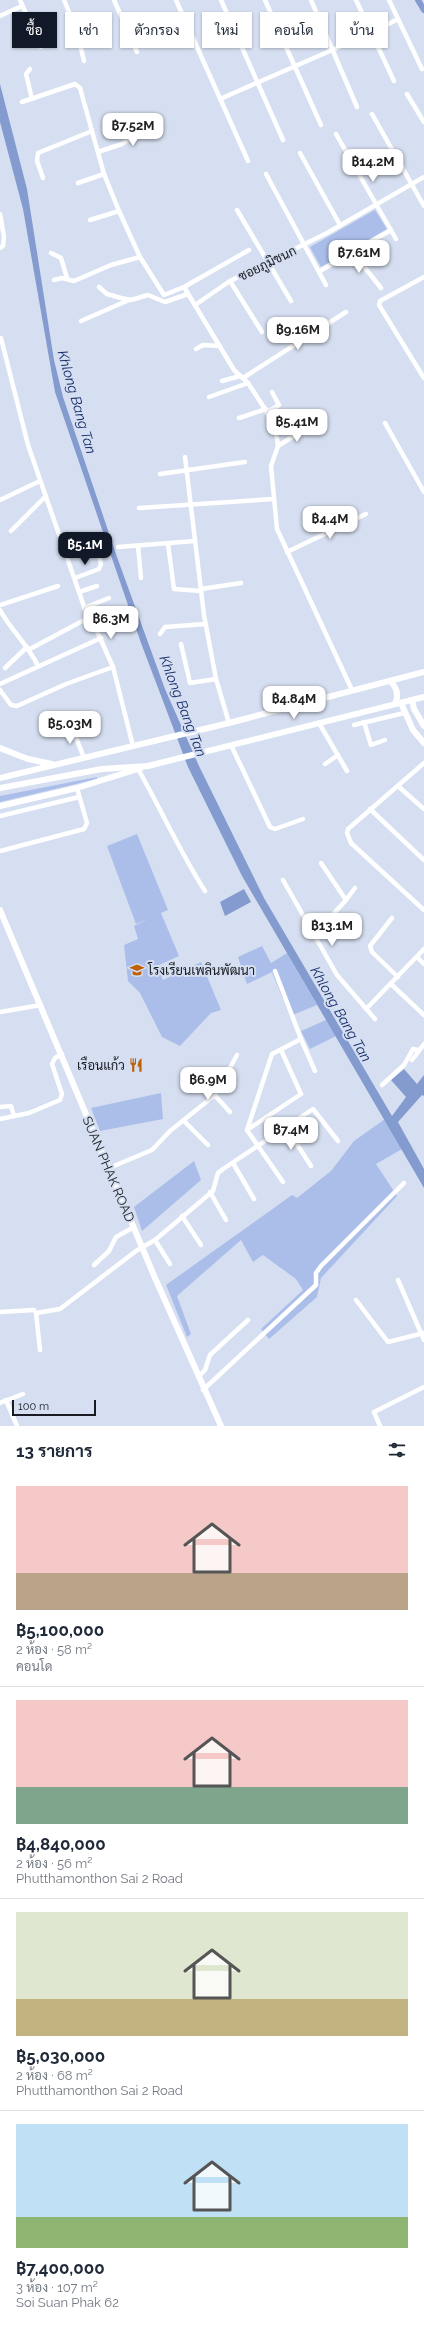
<!DOCTYPE html>
<html lang="th">
<head>
<meta charset="utf-8">
<style>
	:root { --surface:#fff; --page:#f6f6f7; --text:#1f2937; --muted:#747a83; --line:#e0e1e3; --accent:#111827 }
	body { margin:0; font-family:Raleway,Sarabun,sans-serif; background:var(--page); color:var(--text); height:100vh; display:flex; flex-direction:column; font-size:15px; white-space:nowrap }
	* { box-sizing:border-box; margin:0 }
	p { font-size:13px; color:var(--muted) }
	.icon { flex:none; width:22px; height:22px; fill:none; stroke:currentColor; stroke-width:2; stroke-linecap:round; stroke-linejoin:round }
	.map { position:relative; height:1426px; overflow:hidden }
	.drawer { display:flex; flex-direction:column; background:var(--surface); flex:1 }
	.drawer>* { flex:none }
	.banner { position:absolute; left:12px; top:12px; width:400px; height:36px; display:flex; gap:8px }
	.scale { position:absolute; left:12px; bottom:10px; width:84px; box-sizing:border-box; padding-left:4px; border:2px solid #181b22; border-top:0; font-size:11px; line-height:14px; white-space:nowrap; color:#181b22; -webkit-text-stroke:3px #d6dff1; paint-order:stroke }
	.price { position:absolute; translate:-50% -34px; padding:0 9px; border-radius:8px; background:#fff; color:#222; font-size:13px; line-height:26px; filter:drop-shadow(0 1px 2px #0008) }
	.price::after { content:''; position:absolute; left:50%; top:24px; width:12px; height:9px; margin-left:-6px; background:inherit; clip-path:polygon(0 0,100% 0,50% 100%) }
	.price.active { background:var(--accent); color:#fff }
	ul { padding:0; list-style:none }
	li { display:grid; align-content:center; gap:8px; height:212px; padding:0 16px }
	li+li { border-top:1px solid var(--line) }
	li span { display:grid; place-items:center; height:124px; border-radius:0px; color:#555 }
	li>.icon { margin-inline-start:auto }
	span .icon { width:72px; height:72px; fill:#fffc; stroke-width:1 }
	li b { font-size:17px }
	h2 { display:flex; justify-content:space-between; align-items:center; height:48px; padding:0 16px; font-size:17px }
	.pill { padding:0 14px; border-radius:0px; background:var(--surface); box-shadow:0 1px 3px #0004; font-size:14px; line-height:36px }
	.pill.active { background:var(--accent); color:#fff }
	.map>svg:first-child { display:block }
	.green { fill:#aabee9 }
	.water { fill:#839bcf }
	.lines { fill:none; stroke-linecap:round; stroke-linejoin:round }
	.canal { stroke:#839bcf; stroke-width:6 }
	.street { stroke:#fff; stroke-width:4.5 }
	.secondary { stroke:#fff; stroke-width:6 }
	.labels { text-anchor:middle; stroke-width:4; stroke-linejoin:round; paint-order:stroke }
	.street-label { font-size:13px; fill:#181b22; stroke:#d6dff1 }
	.poi-label { font-size:13px; fill:#181b22; stroke:#d6dff1; text-anchor:start }
	.water-label { font-size:14px; font-style:italic; fill:#172e6b; stroke:#d6dff1 }
</style>
</head>
<body>
<div class="map">
<svg width="424" height="1426" viewBox="0 0 424 1426">
	<rect width="100%" height="100%" fill="#d6dff1"/>
	<!-- green -->
	<g class="green">
		<path d="M375,210L387,229L321,267L310,247Z"/>
		<path d="M97,777V779L0,802V796Z"/>
		<path d="M137,834L168,910L161,913L179,956L157,966L163,980L201,962L221,1010L211,1013L180,1046L162,1037L140,993L128,981L124,945L138,939L134,926L148,919L136,924L107,846Z"/>
		<path d="M262,946L271,963L287,953L317,1005L290,1016L272,972L247,984L238,957Z"/>
		<path d="M326,1020L336,1036L310,1049L301,1031Z"/>
		<path d="M161,1093L163,1119L100,1131L91,1108Z"/>
		<path d="M385,1119L402,1149L376,1164L397,1196L321,1278L317,1297L269,1339L261,1329L303,1290L296,1279L263,1255L253,1262L241,1240L177,1296L191,1334L187,1337L166,1285L292,1195L297,1198L331,1171L354,1141Z"/>
		<path d="M194,1161L201,1180L142,1231L134,1207Z"/>
	</g>
	<!-- water -->
	<g class="water">
		<path d="M0,84L27,189L54,360L63,397L117,557L165,689L199,766L264,898L392,1116L406,1097L391,1080L404,1069L417,1084L424,1075V1096L422,1095L398,1122L424,1169V1188L242,876L188,767L141,643L55,392L23,209L0,122Z"/>
		<path d="M244,889L251,902L225,916L220,902Z"/>
	</g>
	<g class="lines">
		<!-- canal -->
		<path class="canal" d="M418,0L424,10"/>
		<!-- street -->
		<g class="street">
			<path d="M20,0L41,47"/>
			<path d="M64,0L77,31L84,61"/>
			<path d="M114,0L137,52"/>
			<path d="M176,0L248,161"/>
			<path d="M221,0L283,140"/>
			<path d="M265,0L321,125"/>
			<path d="M311,0L357,107"/>
			<path d="M356,0L394,81"/>
			<path d="M389,0L422,69"/>
			<path d="M0,16L22,6"/>
			<path d="M30,69L26,74L32,99"/>
			<path d="M407,94L424,122"/>
			<path d="M220,99L371,33L398,19"/>
			<path d="M22,102L75,84L80,88L104,174L119,211L140,257L164,295L184,287L234,370L248,383L267,412L277,438L278,446L271,466L277,529L352,690"/>
			<path d="M372,114L424,206"/>
			<path d="M336,134L396,239"/>
			<path d="M98,152L122,144L156,120"/>
			<path d="M300,153L340,225"/>
			<path d="M266,174L326,285"/>
			<path d="M43,178L37,161L38,153L92,131"/>
			<path d="M78,183L104,174"/>
			<path d="M237,210L291,301"/>
			<path d="M0,214L4,237L3,246L0,248"/>
			<path d="M90,220L119,211"/>
			<path d="M356,250L362,264L381,288"/>
			<path d="M51,253L61,258L67,278"/>
			<path d="M320,271L391,230"/>
			<path d="M424,277L380,301L379,305L424,378"/>
			<path d="M54,280L62,278L74,281L111,265L140,257"/>
			<path d="M230,281L262,332"/>
			<path d="M99,287L107,294L121,298L131,300L148,295L165,302L188,294"/>
			<path d="M184,287L249,250"/>
			<path d="M195,305L230,281L327,233L424,177"/>
			<path d="M81,321L129,300"/>
			<path d="M1,338L28,445L88,618"/>
			<path d="M196,349L203,345L220,346"/>
			<path d="M243,378L346,312"/>
			<path d="M222,381L240,376"/>
			<path d="M209,397L248,383"/>
			<path d="M267,412L279,405L272,392"/>
			<path d="M239,418L266,409"/>
			<path d="M385,423L424,492"/>
			<path d="M278,446L308,427"/>
			<path d="M185,457L204,615L216,679L229,723"/>
			<path d="M160,474L245,462"/>
			<path d="M0,500L40,481"/>
			<path d="M139,508L274,499"/>
			<path d="M11,531L46,496"/>
			<path d="M168,544L174,589L201,591"/>
			<path d="M138,546L141,578"/>
			<path d="M118,547L195,541"/>
			<path d="M287,552L366,514"/>
			<path d="M75,578L99,569L101,564L99,556"/>
			<path d="M201,589L241,583"/>
			<path d="M79,592L97,586"/>
			<path d="M0,605L58,586"/>
			<path d="M84,608L109,598"/>
			<path d="M0,610C11,630 28,645 38,666"/>
			<path d="M160,634L165,627L205,624"/>
			<path d="M181,644L190,683L216,679"/>
			<path d="M30,649L88,618L92,620L113,667L133,746"/>
			<path d="M5,668L27,647"/>
			<path d="M0,684L101,638"/>
			<path d="M0,690L11,705L17,706L66,684L113,667"/>
			<path d="M364,722L371,745L385,740"/>
			<path d="M319,723L347,771"/>
			<path d="M354,725L404,713"/>
			<path d="M72,727L84,758"/>
			<path d="M231,745L270,827L275,829L303,819"/>
			<path d="M424,763L348,829L347,833L351,843L424,910"/>
			<path d="M325,764L338,755"/>
			<path d="M138,769C161,809 180,852 205,891"/>
			<path d="M398,786L424,809"/>
			<path d="M370,809L424,860"/>
			<path d="M0,816L79,797"/>
			<path d="M0,851L84,829L87,823L77,788"/>
			<path d="M283,880L337,975L375,1019"/>
			<path d="M346,900L355,888"/>
			<path d="M392,918L370,946L372,952L398,977"/>
			<path d="M315,934L346,900L321,863"/>
			<path d="M417,957L424,964"/>
			<path d="M275,971L301,1039L315,1071"/>
			<path d="M391,984L424,1015"/>
			<path d="M366,1009L424,949"/>
			<path d="M0,1012L41,1005"/>
			<path d="M412,1060L424,1044"/>
			<path d="M199,1078L230,1112"/>
			<path d="M382,1085L404,1065L413,1049L418,1050"/>
			<path d="M0,1107L11,1106L14,1116"/>
			<path d="M0,1119L29,1113L60,1100L62,1094L52,1064L55,1058L62,1054"/>
			<path d="M184,1121L208,1145"/>
			<path d="M286,1127L311,1166"/>
			<path d="M247,1130L301,1094L281,1050"/>
			<path d="M233,1163L254,1199"/>
			<path d="M109,1168L152,1150L170,1131L215,1095L237,1055"/>
			<path d="M283,1182L247,1130L272,1054L301,1039"/>
			<path d="M210,1192L226,1220"/>
			<path d="M182,1216L201,1245"/>
			<path d="M155,1240L170,1264"/>
			<path d="M94,1265L109,1251L116,1237L134,1227"/>
			<path d="M398,1280L424,1340"/>
			<path d="M356,1300L388,1342L424,1333"/>
			<path d="M0,1312L34,1310"/>
			<path d="M40,1350L36,1313L60,1309L136,1251L155,1240L213,1191L218,1173L223,1169L313,1109L338,1141"/>
			<path d="M198,1377L205,1370L210,1355L248,1320"/>
			<path d="M203,1390L316,1285V1273L321,1266L404,1183"/>
			<path d="M6,1400L17,1426"/>
			<path d="M0,1403L23,1394"/>
			<path d="M380,1426L374,1412L424,1387"/>
		</g>
		<!-- secondary -->
		<g class="secondary">
			<path d="M390,681C397,687 399,696 395,704"/>
			<path d="M412,700L414,709L424,726"/>
			<path d="M401,703L413,730L424,743"/>
			<path d="M0,748L28,759L52,764"/>
			<path d="M0,778L229,723L424,672"/>
			<path d="M0,788L102,769L148,766L424,697"/>
			<path d="M0,806L77,788L141,768"/>
			<path d="M0,910L155,1278L221,1426"/>
		</g>
	</g>
	<!-- icons -->
	<defs>
		<symbol id="school-bare" viewBox="-9 -9 18 18"><path d="M0-5L7-2L0 1L-7-2ZM-4 1L0 2.5L4 1V4Q0 6-4 4Z" fill="#bd6208" stroke="#d6dff1" stroke-width="2.5" paint-order="stroke"/></symbol>
		<symbol id="restaurant-bare" viewBox="-9 -9 18 18"><path d="M-5-6h1v4h1v-4h1v4h1v-4h1v5L-1.5 .5V6h-2V.5L-5-1ZM5-6V6H3V1.5H1.5Q1.5-4 5-6Z" fill="#bd6208" stroke="#d6dff1" stroke-width="2.5" paint-order="stroke"/></symbol>
	</defs>
	<g fill-rule="evenodd">
		<use href="#school-bare" x="127" y="960" width="20" height="20"/>
		<use href="#restaurant-bare" x="126" y="1055" width="20" height="20"/>
	</g>
	<g class="labels">
		<!-- street labels -->
		<g class="street-label">
			<text transform="translate(267 263) rotate(-26)" y="5">ซอยภูมิชนก</text>
			<text transform="translate(109 1169) rotate(67)" y="5">SUAN PHAK ROAD</text>
		</g>
		<!-- poi labels -->
		<g class="poi-label">
			<text x="148" y="975">โรงเรียนเพลินพัฒนา</text>
			<text x="125" y="1070" text-anchor="end">เรือนแก้ว</text>
		</g>
		<!-- water labels -->
		<g class="water-label">
			<text transform="translate(77 402) rotate(74)" y="5">Khlong Bang Tan</text>
			<text transform="translate(183 706) rotate(69)" y="5">Khlong Bang Tan</text>
			<text transform="translate(341 1014) rotate(60)" y="5">Khlong Bang Tan</text>
		</g>
	</g>
</svg>
<div class="scale">100 m</div>
<b class="price" style="left:133px;top:147px">฿7.52M</b>
<b class="price" style="left:373px;top:183px">฿14.2M</b>
<b class="price" style="left:359px;top:274px">฿7.61M</b>
<b class="price" style="left:298px;top:351px">฿9.16M</b>
<b class="price" style="left:297px;top:443px">฿5.41M</b>
<b class="price" style="left:330px;top:540px">฿4.4M</b>
<b class="price active" style="left:85px;top:566px">฿5.1M</b>
<b class="price" style="left:111px;top:640px">฿6.3M</b>
<b class="price" style="left:294px;top:720px">฿4.84M</b>
<b class="price" style="left:70px;top:745px">฿5.03M</b>
<b class="price" style="left:332px;top:947px">฿13.1M</b>
<b class="price" style="left:208px;top:1101px">฿6.9M</b>
<b class="price" style="left:291px;top:1151px">฿7.4M</b>
<div class="banner">
<a class="pill active">ซื้อ</a>
<a class="pill">เช่า</a>
<a class="pill">ตัวกรอง</a>
<a class="pill">ใหม่</a>
<a class="pill">คอนโด</a>
<a class="pill">บ้าน</a>
</div>
</div>
<section class="drawer">
<h2>13 รายการ<svg class="icon" aria-label="filters" viewBox="0 0 24 24"><path d="M4 7h16M4 17h16"/><circle cx="9" cy="7" r="2"/><circle cx="15" cy="17" r="2"/></svg></h2>
<ul>
<li><span style="background:linear-gradient(#f6c9c9 70%,#b9a48a 0)"><svg class="icon" aria-label="home" viewBox="0 0 24 24"><path d="M3 11l9-7 9 7M6 9v11h12V9"/></svg></span><div><b>฿5,100,000</b><p>2 ห้อง · 58 m²</p><p>คอนโด</p></div></li>
<li><span style="background:linear-gradient(#f6c9c9 70%,#7fa58c 0)"><svg class="icon" aria-label="home" viewBox="0 0 24 24"><path d="M3 11l9-7 9 7M6 9v11h12V9"/></svg></span><div><b>฿4,840,000</b><p>2 ห้อง · 56 m²</p><p>Phutthamonthon Sai 2 Road</p></div></li>
<li><span style="background:linear-gradient(#dfe7d0 70%,#c2b280 0)"><svg class="icon" aria-label="home" viewBox="0 0 24 24"><path d="M3 11l9-7 9 7M6 9v11h12V9"/></svg></span><div><b>฿5,030,000</b><p>2 ห้อง · 68 m²</p><p>Phutthamonthon Sai 2 Road</p></div></li>
<li><span style="background:linear-gradient(#bfe0f5 75%,#8fb573 0)"><svg class="icon" aria-label="home" viewBox="0 0 24 24"><path d="M3 11l9-7 9 7M6 9v11h12V9"/></svg></span><div><b>฿7,400,000</b><p>3 ห้อง · 107 m²</p><p>Soi Suan Phak 62</p></div></li>
</ul>
</section>
</body>
</html>
